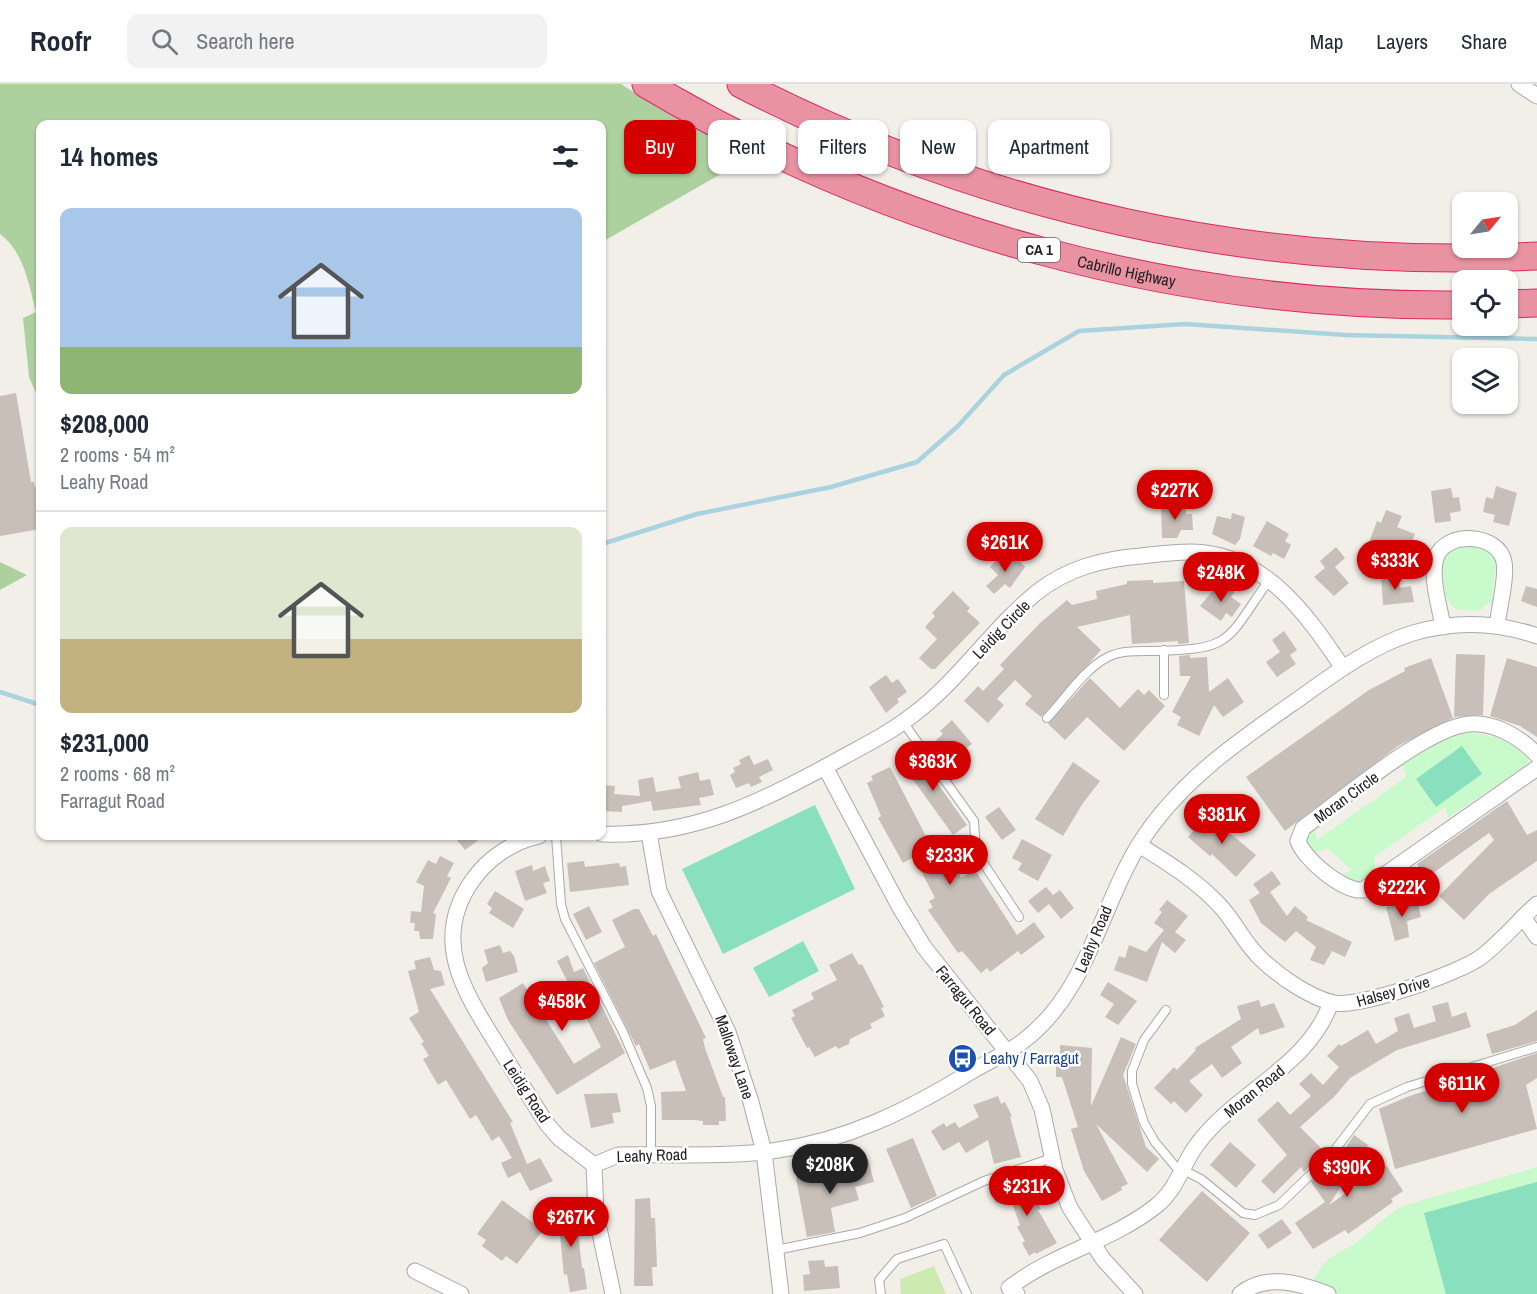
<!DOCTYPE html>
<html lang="en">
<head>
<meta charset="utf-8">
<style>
	:root { --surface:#fff; --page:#f2f2f3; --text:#1f2937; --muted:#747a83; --line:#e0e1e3; --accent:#d40000 }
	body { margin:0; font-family:"Archivo Narrow",sans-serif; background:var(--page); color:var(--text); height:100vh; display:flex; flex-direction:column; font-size:22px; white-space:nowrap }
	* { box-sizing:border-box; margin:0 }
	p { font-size:20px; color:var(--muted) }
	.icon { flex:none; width:33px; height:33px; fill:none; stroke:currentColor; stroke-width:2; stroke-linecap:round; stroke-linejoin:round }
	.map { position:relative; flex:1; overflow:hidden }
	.sheet { position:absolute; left:36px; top:36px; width:570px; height:720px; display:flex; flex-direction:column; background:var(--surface); border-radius:12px; box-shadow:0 2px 4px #0004 }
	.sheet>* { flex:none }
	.top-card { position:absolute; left:624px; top:36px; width:570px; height:54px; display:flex; gap:12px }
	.needle { width:39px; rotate:60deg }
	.buttons { position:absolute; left:1452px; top:108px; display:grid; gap:12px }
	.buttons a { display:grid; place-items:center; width:66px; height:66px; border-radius:12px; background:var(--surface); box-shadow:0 2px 4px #0004; font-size:30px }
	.price { position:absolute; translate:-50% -51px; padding:0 14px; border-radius:21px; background:var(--accent); color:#fff; font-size:20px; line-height:39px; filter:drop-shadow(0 2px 3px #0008) }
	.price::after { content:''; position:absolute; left:50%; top:36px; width:18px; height:14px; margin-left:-9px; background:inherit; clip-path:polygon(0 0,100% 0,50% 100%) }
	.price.on { background:#222; color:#fff }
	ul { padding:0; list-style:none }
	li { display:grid; align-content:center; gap:12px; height:318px; padding:0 24px }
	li+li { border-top:2px solid var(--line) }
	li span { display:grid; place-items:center; height:186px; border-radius:12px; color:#555 }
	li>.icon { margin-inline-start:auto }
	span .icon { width:108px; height:108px; fill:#fffc; stroke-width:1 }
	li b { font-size:26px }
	h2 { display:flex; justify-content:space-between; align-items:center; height:72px; padding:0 24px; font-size:26px }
	.chip { padding:0 21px; border-radius:12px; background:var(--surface); box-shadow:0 2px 4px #0004; font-size:21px; line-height:54px }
	.chip.on { background:var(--accent); color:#fff }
	header { display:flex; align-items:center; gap:36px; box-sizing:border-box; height:84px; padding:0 30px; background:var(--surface); border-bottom:2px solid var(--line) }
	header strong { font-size:28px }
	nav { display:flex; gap:33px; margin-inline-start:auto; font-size:21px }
	.search { width:420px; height:54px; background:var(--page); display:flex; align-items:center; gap:15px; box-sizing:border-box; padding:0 21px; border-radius:12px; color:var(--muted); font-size:22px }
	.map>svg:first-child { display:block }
	.grass { fill:#cdebb0 }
	.forest { fill:#add19e }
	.park { fill:#c8facc }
	.pitch { fill:#88e0be }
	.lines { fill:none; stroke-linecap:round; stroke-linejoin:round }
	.stream { stroke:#aad3df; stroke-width:4.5 }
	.building { fill:#c7bfb8 }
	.lane-casing { stroke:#a9a9a9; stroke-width:10 }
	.street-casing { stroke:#a9a9a9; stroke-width:17 }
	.highway-casing { stroke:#dc2a67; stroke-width:29 }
	.lane { stroke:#fff; stroke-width:8 }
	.street { stroke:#fff; stroke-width:15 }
	.highway { stroke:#e892a2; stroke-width:27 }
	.labels { text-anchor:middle; stroke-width:5; stroke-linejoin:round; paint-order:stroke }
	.shield { fill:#fff; stroke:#646464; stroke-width:1.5 }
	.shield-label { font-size:15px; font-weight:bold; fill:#222 }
	.street-label { font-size:16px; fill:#222; stroke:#fff }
	.transit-label { font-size:16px; fill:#164399; stroke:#fff; text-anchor:start }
</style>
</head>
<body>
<header>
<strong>Roofr</strong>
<div class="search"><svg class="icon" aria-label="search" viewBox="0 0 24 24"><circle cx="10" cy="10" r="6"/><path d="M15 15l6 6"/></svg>Search here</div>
<nav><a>Map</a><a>Layers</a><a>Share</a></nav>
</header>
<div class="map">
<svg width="1537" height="1210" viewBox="0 0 1537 1210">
	<rect width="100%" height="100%" fill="#f2efe9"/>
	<!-- grass -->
	<path class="grass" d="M934,1182L946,1210H901L900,1195Z"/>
	<!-- forest -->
	<g class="forest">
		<path d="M0,0H621L660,25L754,71L602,158V40H40V318L29,293L23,234L36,228C29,201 24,168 0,150Z"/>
		<path d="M0,478L27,491L0,506Z"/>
	</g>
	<!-- park -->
	<g class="park">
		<path d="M1454,462H1485L1496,474L1492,521L1486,520L1480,527L1455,525C1441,512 1433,473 1454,462Z"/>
		<path d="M1462,648C1490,650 1509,654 1528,675V680L1448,734L1445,723L1374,773L1376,790L1361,799L1338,793L1352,786L1327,764L1314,769L1306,759L1307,751L1314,744L1317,756L1406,693L1403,681L1440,656Z"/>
		<path d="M1537,1083V1210H1328L1310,1204C1328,1164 1335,1176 1362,1154C1376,1142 1387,1131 1403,1122Z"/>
	</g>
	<!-- pitch -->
	<g class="pitch">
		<path d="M1462,662L1482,690L1436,723L1416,695Z"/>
		<path d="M815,721L855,805L723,870L682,785Z"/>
		<path d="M803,857L819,887L769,913L753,884Z"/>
		<path d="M1537,1098V1210H1446L1424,1129Z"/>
	</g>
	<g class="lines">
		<!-- stream -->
		<g class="stream">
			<path d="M602,460L697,430L831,403L917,378L958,342L1004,291L1079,247L1185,240L1346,251L1537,255"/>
			<path d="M0,608L40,621"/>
		</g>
	</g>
	<!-- building -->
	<g class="building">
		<path d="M16,309L31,398H34L35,403H40V445L0,452V312Z"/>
		<path d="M1496,402L1517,409L1509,442L1493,438L1495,431L1483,428L1486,413L1493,415Z"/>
		<path d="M1451,404L1453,414L1459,413L1461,427L1450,429L1451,437L1435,439L1431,407Z"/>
		<path d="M1161,422H1186V430H1192L1193,446H1181L1177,454H1162Z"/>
		<path d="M1386,426L1402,432L1397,443L1415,450L1406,474L1394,469L1395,474L1367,464L1377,437L1381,439Z"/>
		<path d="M1232,429L1245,433L1240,455L1235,461L1212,450L1217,432L1231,435Z"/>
		<path d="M1267,437L1289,450L1285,457L1291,461L1284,475L1273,469L1271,472L1253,462Z"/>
		<path d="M1336,463L1345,474L1335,483L1349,499L1334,512L1314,493L1325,484L1320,477Z"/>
		<path d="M1015,472L1025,483L1010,504L1005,500L994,510L986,502L998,491L990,483L998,475L1001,479L1007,473L1010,476Z"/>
		<path d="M1397,488L1400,504L1411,502L1414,518L1383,521L1381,491Z"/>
		<path d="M1153,496V499L1184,497L1189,559L1178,560V557L1132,560L1130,531L1077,543L1101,566L1041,633L1025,620L1032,612L1015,596L997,615L1004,621L988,639L964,617L978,602L983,607L1004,585L1000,581L1040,539L1067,516L1072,521L1097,515L1096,507L1127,500V497Z"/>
		<path d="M1218,500L1235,508L1231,513L1241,520L1232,533L1226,529L1221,537L1200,522Z"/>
		<path d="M1526,502L1537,505V523L1521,517Z"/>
		<path d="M953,507L970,524L967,527L980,539L935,585H931L919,574L937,555L925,543L935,532L932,529Z"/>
		<path d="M1284,547L1297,566L1290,571L1296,580L1277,593L1266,578L1280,568L1272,556Z"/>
		<path d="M1456,570L1485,571L1483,631L1454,633Z"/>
		<path d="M1190,571V574L1207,573L1209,608L1228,594L1244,618L1223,633L1214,621L1199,652L1177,641L1181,633L1172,628L1191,592H1180L1179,572Z"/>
		<path d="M1431,574L1453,634L1398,662L1285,747L1246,693L1369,606L1405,587L1404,584Z"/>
		<path d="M1507,574L1537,583V653L1520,642L1490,632Z"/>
		<path d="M886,591L892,599L898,595L907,608L897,615L899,618L886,629L869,603Z"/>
		<path d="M1090,594L1120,624L1138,605L1144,611L1149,606L1165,622L1124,667L1087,633L1065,656L1048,640Z"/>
		<path d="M952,636L972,660L953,674L947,667L943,670L933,659L943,650L940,647Z"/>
		<path d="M914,666L967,741L953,751L899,676Z"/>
		<path d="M749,671L754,681L768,675L773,686L759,693L762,698L751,703L749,699L736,704L730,691L735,688L733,684L741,680L739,676Z"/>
		<path d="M1073,678L1100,697L1083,719L1063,752L1035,735Z"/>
		<path d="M890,683L942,783L953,778L961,794L975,786L1017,851L1034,838L1045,853L1021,871L1018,867L990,888L987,884L981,889L962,867L958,869L928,826L933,823L929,817L935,814L914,773L903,779L878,734L881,732L867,699L873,696L871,692Z"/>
		<path d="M698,688L700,697L710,695L714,711L699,714L701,721L653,727L651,717L622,722V728L602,727V701L615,702L614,710L640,712L638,696L653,693L656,708L681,704L678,693Z"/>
		<path d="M1507,717L1527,751L1537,746V777L1489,810L1464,836L1439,812L1494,756L1489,749L1426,794L1417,780Z"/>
		<path d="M999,723L1016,746L1002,756L985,733Z"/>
		<path d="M1207,730L1256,771L1236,793L1212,770L1210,772L1188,753Z"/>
		<path d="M454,752H484L465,766Z"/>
		<path d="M1022,755L1052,771L1038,797L1018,786L1022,779L1012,774Z"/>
		<path d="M440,772L454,779L447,792L451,794L433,829L436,830L433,855H420L419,847H414L415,839H410L411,827L421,828L424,802L416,798L428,776L436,780Z"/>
		<path d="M584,777L585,783L619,779L620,783L626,782L629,801L570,808L567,779Z"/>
		<path d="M532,781L533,787L545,782L550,797L543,799L547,809L525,817L515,787Z"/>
		<path d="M1272,787L1281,800L1270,808L1287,832L1295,822L1308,833L1306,836L1352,858L1345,873L1332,867L1324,881L1310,876L1316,863L1296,847L1285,858L1261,839L1249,816L1260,809L1253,800Z"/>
		<path d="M1046,803L1053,811L1060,806L1074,824L1061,835L1049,820L1038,829L1028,817Z"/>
		<path d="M495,807L524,825L513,844L489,829L492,824L487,820Z"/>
		<path d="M1167,816L1188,832L1175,848L1186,856L1175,869L1162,858L1147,898L1114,886L1119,872L1125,874L1129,861L1146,868L1164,846L1154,839L1162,828L1159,826Z"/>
		<path d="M1417,817L1421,833L1407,837L1409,853L1395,857L1386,823Z"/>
		<path d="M589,822L602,848L586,856L573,830Z"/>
		<path d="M634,825H639L653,852L656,850L706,954L703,955L705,964L723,1013H725L726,1037H719V1041H703V1037L695,1036H662L661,1008L686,1007L675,976L650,986L639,960L636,962L594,879L625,863L612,836Z"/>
		<path d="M500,861L503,869L510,867L514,872L518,888L486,898L482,884L488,879L484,866Z"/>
		<path d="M852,869L859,881L862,880L884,923L881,924L885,932L870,940L872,944L850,955L849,960L838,965L836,962L815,973L809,963L807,964L791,934L795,932L792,926L814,915L811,909L837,896L829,881Z"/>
		<path d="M568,871L574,888L583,884L625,969L557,1011L508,936L499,914L523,899L574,980L601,963L557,877Z"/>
		<path d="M430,873L434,886L441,887L445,901L430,905L513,1038L510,1039L527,1080L540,1074L553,1097L530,1107L520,1088L508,1094L501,1079L512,1074L499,1052L492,1057L476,1031L470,1035L446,996L438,1001L423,975L429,972L421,959L424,958L409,934L419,928L408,887L416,885L414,877Z"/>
		<path d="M1108,898L1137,917L1118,941L1105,933L1114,920L1100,911Z"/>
		<path d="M1259,916L1261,923L1274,919L1285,943L1260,951L1258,944L1231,963L1242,979L1222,994L1212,980L1189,997L1203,1011L1186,1029L1174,1017L1171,1020L1154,1004L1174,983L1177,986L1196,966L1195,964L1241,935L1237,922Z"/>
		<path d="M1448,918L1452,933L1466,928L1471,943L1397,966L1350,994L1334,1013L1300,1043L1325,1068L1304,1088L1301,1083L1274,1110L1261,1097L1287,1071L1257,1036L1278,1017L1290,1031L1311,1012L1299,1000L1311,989L1323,1001L1339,983L1327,972L1339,960L1341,962L1368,946L1376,960L1398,947L1394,934L1409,929L1414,944L1436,937L1432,922Z"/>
		<path d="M1537,926V957L1492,970L1486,950L1515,941Z"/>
		<path d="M1121,953L1136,960L1123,991L1146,1063L1159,1075L1147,1088L1096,1040L1128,1100L1121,1103L1122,1106L1102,1117L1084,1087L1071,1045L1078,1043L1062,993H1056V977H1060V961L1092,964L1091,1022Z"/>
		<path d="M1537,969V994L1526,1001L1537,1045L1395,1085L1379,1025L1407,1013Z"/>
		<path d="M617,1009L621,1028L612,1029L614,1039L591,1044L584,1010Z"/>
		<path d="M998,1012L1001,1020L1005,1018L1012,1032L1010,1033L1021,1073L994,1080L988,1056L966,1069L959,1058L943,1067L931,1047L944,1039L946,1043L955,1038L959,1044L979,1033L973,1021Z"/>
		<path d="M1354,1051L1368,1061L1329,1121L1386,1081L1403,1107L1391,1115L1393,1118L1348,1150L1345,1146L1313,1165L1295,1139L1325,1118L1311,1098L1334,1076L1336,1078Z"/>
		<path d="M913,1054L937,1112L911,1124L886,1065Z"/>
		<path d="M1230,1058L1256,1081L1236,1104L1210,1081Z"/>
		<path d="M868,1075L874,1098L855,1103L859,1116L831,1124L835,1148L807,1153L796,1094L825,1086L826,1092L853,1084L852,1080Z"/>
		<path d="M1012,1097L1015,1107L1029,1102L1041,1125L1038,1126L1057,1159L1036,1170L1035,1168L1029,1172L1022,1159L1025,1157L1017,1143L1020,1141L1010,1114L996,1119L991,1105Z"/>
		<path d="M1202,1107L1250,1149L1207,1198L1159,1156Z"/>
		<path d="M650,1114L651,1134H655L657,1183H652L653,1202H634L635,1115Z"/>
		<path d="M502,1116L543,1146L517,1180L506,1172L502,1177L482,1162L486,1156L477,1150Z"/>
		<path d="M575,1120L582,1184H584L587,1205L570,1208L567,1190L564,1191L557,1123Z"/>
		<path d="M1282,1135L1292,1149L1268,1165L1258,1151Z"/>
		<path d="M824,1176L825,1183L838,1182L840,1204L804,1207L803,1191L810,1190L808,1177Z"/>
	</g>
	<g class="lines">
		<defs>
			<g id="lane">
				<path d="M1164,611V566"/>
				<path d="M1047,634C1065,615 1084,585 1108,573C1122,566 1139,567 1154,567C1233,565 1225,559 1269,496"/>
				<path d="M903,638L974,737L976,768L1019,833"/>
				<path d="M556,752L561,820L565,835L623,948L647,1004L651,1022V1071"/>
				<path d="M1166,926L1144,956L1132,987V1000L1144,1039L1155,1058L1175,1082L1201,1095L1243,1129L1255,1131L1279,1121L1331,1071L1370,1020L1407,1003L1537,963"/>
				<path d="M776,1166L860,1149L905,1134L984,1097L1052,1074"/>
				<path d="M881,1210L879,1196L897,1175L944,1160L967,1210"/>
			</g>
			<g id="street">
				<path d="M1519,0L1537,12"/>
				<path d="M1443,543C1440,523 1430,494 1436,474C1445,446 1499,449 1504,478C1507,494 1499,524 1497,542"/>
				<path d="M1537,671C1519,652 1490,635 1463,641C1421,649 1340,717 1303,744L1298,757C1304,775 1343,808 1363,806L1537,684"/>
				<path d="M825,683L899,822L924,863L1030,997L1042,1025L1055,1086L1070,1124L1103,1175L1135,1210"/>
				<path d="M649,749L659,807L728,948L751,1018L764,1068L781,1210"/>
				<path d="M602,750C691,753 760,719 836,677C863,662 890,649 914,630C960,595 992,545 1036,509C1067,484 1103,475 1141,472C1158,470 1175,468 1191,468C1264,469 1306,529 1343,584"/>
				<path d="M539,752C512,758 488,774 472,797C430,857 465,909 498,962C514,988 530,1014 547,1040L559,1054L594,1081"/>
				<path d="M1139,761C1168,779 1199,798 1222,824C1236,840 1245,860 1261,875C1279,892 1310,914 1334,919C1359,924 1460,889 1481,873C1501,858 1518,837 1537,820"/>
				<path d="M1523,833L1537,853"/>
				<path d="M594,1081L618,1071C669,1070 722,1073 772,1067C847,1057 909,1026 972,987C988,978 1007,969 1022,958C1088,909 1099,825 1140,759C1180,696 1240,656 1300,614C1335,589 1371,562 1413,549C1454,537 1497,538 1537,552"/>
				<path d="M594,1081L596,1130L613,1210"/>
				<path d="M415,1187L461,1210"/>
				<path d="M1017,1210L1009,1204C1054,1169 1112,1157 1156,1122C1178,1105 1182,1079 1199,1058C1237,1008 1310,981 1331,918"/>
				<path d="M1240,1210C1266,1189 1299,1199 1328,1210"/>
			</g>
			<g id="highway">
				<path id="s1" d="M646,0C891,146 1177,224 1462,221"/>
				<path d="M741,0C987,127 1260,186 1537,172"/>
				<path d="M1508,220L1537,219"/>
			</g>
		</defs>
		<!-- lane casing -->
		<use href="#lane" class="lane-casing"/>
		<!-- street casing -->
		<use href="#street" class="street-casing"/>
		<!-- highway casing -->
		<use href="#highway" class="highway-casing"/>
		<!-- lane -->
		<use href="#lane" class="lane"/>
		<!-- street -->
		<use href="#street" class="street"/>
		<!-- highway -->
		<use href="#highway" class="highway"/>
	</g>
	<!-- icons -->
	<defs>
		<symbol id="bus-disc" viewBox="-11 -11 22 22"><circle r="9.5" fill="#1a4fb4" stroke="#fff"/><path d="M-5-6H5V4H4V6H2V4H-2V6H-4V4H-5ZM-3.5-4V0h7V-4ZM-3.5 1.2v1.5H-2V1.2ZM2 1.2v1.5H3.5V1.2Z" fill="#fff"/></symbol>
	</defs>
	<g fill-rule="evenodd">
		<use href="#bus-disc" x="946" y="958" width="33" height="33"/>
	</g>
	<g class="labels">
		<!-- shield labels -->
		<rect class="shield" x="1018" y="154" width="42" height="24" rx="4.5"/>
		<g class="shield-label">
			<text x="1039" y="171">CA 1</text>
		</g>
		<!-- street labels -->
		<g class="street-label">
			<text dy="6" stroke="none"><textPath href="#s1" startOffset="518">Cabrillo Highway</textPath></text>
			<text transform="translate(1001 545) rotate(-46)" y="6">Leidig Circle</text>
			<text transform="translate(1346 713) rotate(-36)" y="6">Moran Circle</text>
			<text transform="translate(1093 855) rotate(-67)" y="6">Leahy Road</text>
			<text transform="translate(1393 907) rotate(-16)" y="6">Halsey Drive</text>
			<text transform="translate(966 916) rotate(51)" y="6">Farragut Road</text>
			<text transform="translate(735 973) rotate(71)" y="6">Malloway Lane</text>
			<text transform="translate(527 1007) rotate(57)" y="6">Leidig Road</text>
			<text transform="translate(1254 1007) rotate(-39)" y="6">Moran Road</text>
			<text transform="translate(652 1071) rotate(-2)" y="6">Leahy Road</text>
		</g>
		<!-- transit labels -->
		<g class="transit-label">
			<text x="983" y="980">Leahy / Farragut</text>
		</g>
	</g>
</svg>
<div class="buttons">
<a><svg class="needle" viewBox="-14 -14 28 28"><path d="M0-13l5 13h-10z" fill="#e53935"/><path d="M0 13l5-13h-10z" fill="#747a83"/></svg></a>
<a><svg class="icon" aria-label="locate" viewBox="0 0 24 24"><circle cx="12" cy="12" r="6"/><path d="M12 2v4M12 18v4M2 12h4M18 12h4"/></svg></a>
<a><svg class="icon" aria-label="layers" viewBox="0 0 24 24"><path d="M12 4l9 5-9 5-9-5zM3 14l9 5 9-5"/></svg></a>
</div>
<b class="price" style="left:1175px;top:437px">$227K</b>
<b class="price" style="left:1005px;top:489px">$261K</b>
<b class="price" style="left:1395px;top:507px">$333K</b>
<b class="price" style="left:1221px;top:519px">$248K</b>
<b class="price" style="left:933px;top:708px">$363K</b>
<b class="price" style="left:1222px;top:761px">$381K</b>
<b class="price" style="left:950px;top:802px">$233K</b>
<b class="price" style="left:1402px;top:834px">$222K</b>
<b class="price" style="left:562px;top:948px">$458K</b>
<b class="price" style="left:1462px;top:1030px">$611K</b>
<b class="price on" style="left:830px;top:1111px">$208K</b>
<b class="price" style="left:1347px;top:1114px">$390K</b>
<b class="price" style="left:1027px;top:1133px">$231K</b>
<b class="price" style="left:571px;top:1164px">$267K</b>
<div class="top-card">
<a class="chip on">Buy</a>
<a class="chip">Rent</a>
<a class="chip">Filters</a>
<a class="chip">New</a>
<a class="chip">Apartment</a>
</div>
<section class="sheet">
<h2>14 homes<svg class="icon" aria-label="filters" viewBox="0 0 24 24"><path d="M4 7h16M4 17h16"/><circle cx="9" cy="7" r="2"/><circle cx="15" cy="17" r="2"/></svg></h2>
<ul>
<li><span style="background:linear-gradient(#a9c7e8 75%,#8fb573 0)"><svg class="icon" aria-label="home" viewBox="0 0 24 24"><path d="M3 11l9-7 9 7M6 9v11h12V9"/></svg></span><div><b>$208,000</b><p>2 rooms · 54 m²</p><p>Leahy Road</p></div></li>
<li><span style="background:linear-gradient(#dfe7d0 60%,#c2b280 0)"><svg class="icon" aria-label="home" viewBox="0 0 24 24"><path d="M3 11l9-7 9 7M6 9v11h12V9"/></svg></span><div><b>$231,000</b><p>2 rooms · 68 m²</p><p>Farragut Road</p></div></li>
</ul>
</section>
</div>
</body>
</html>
